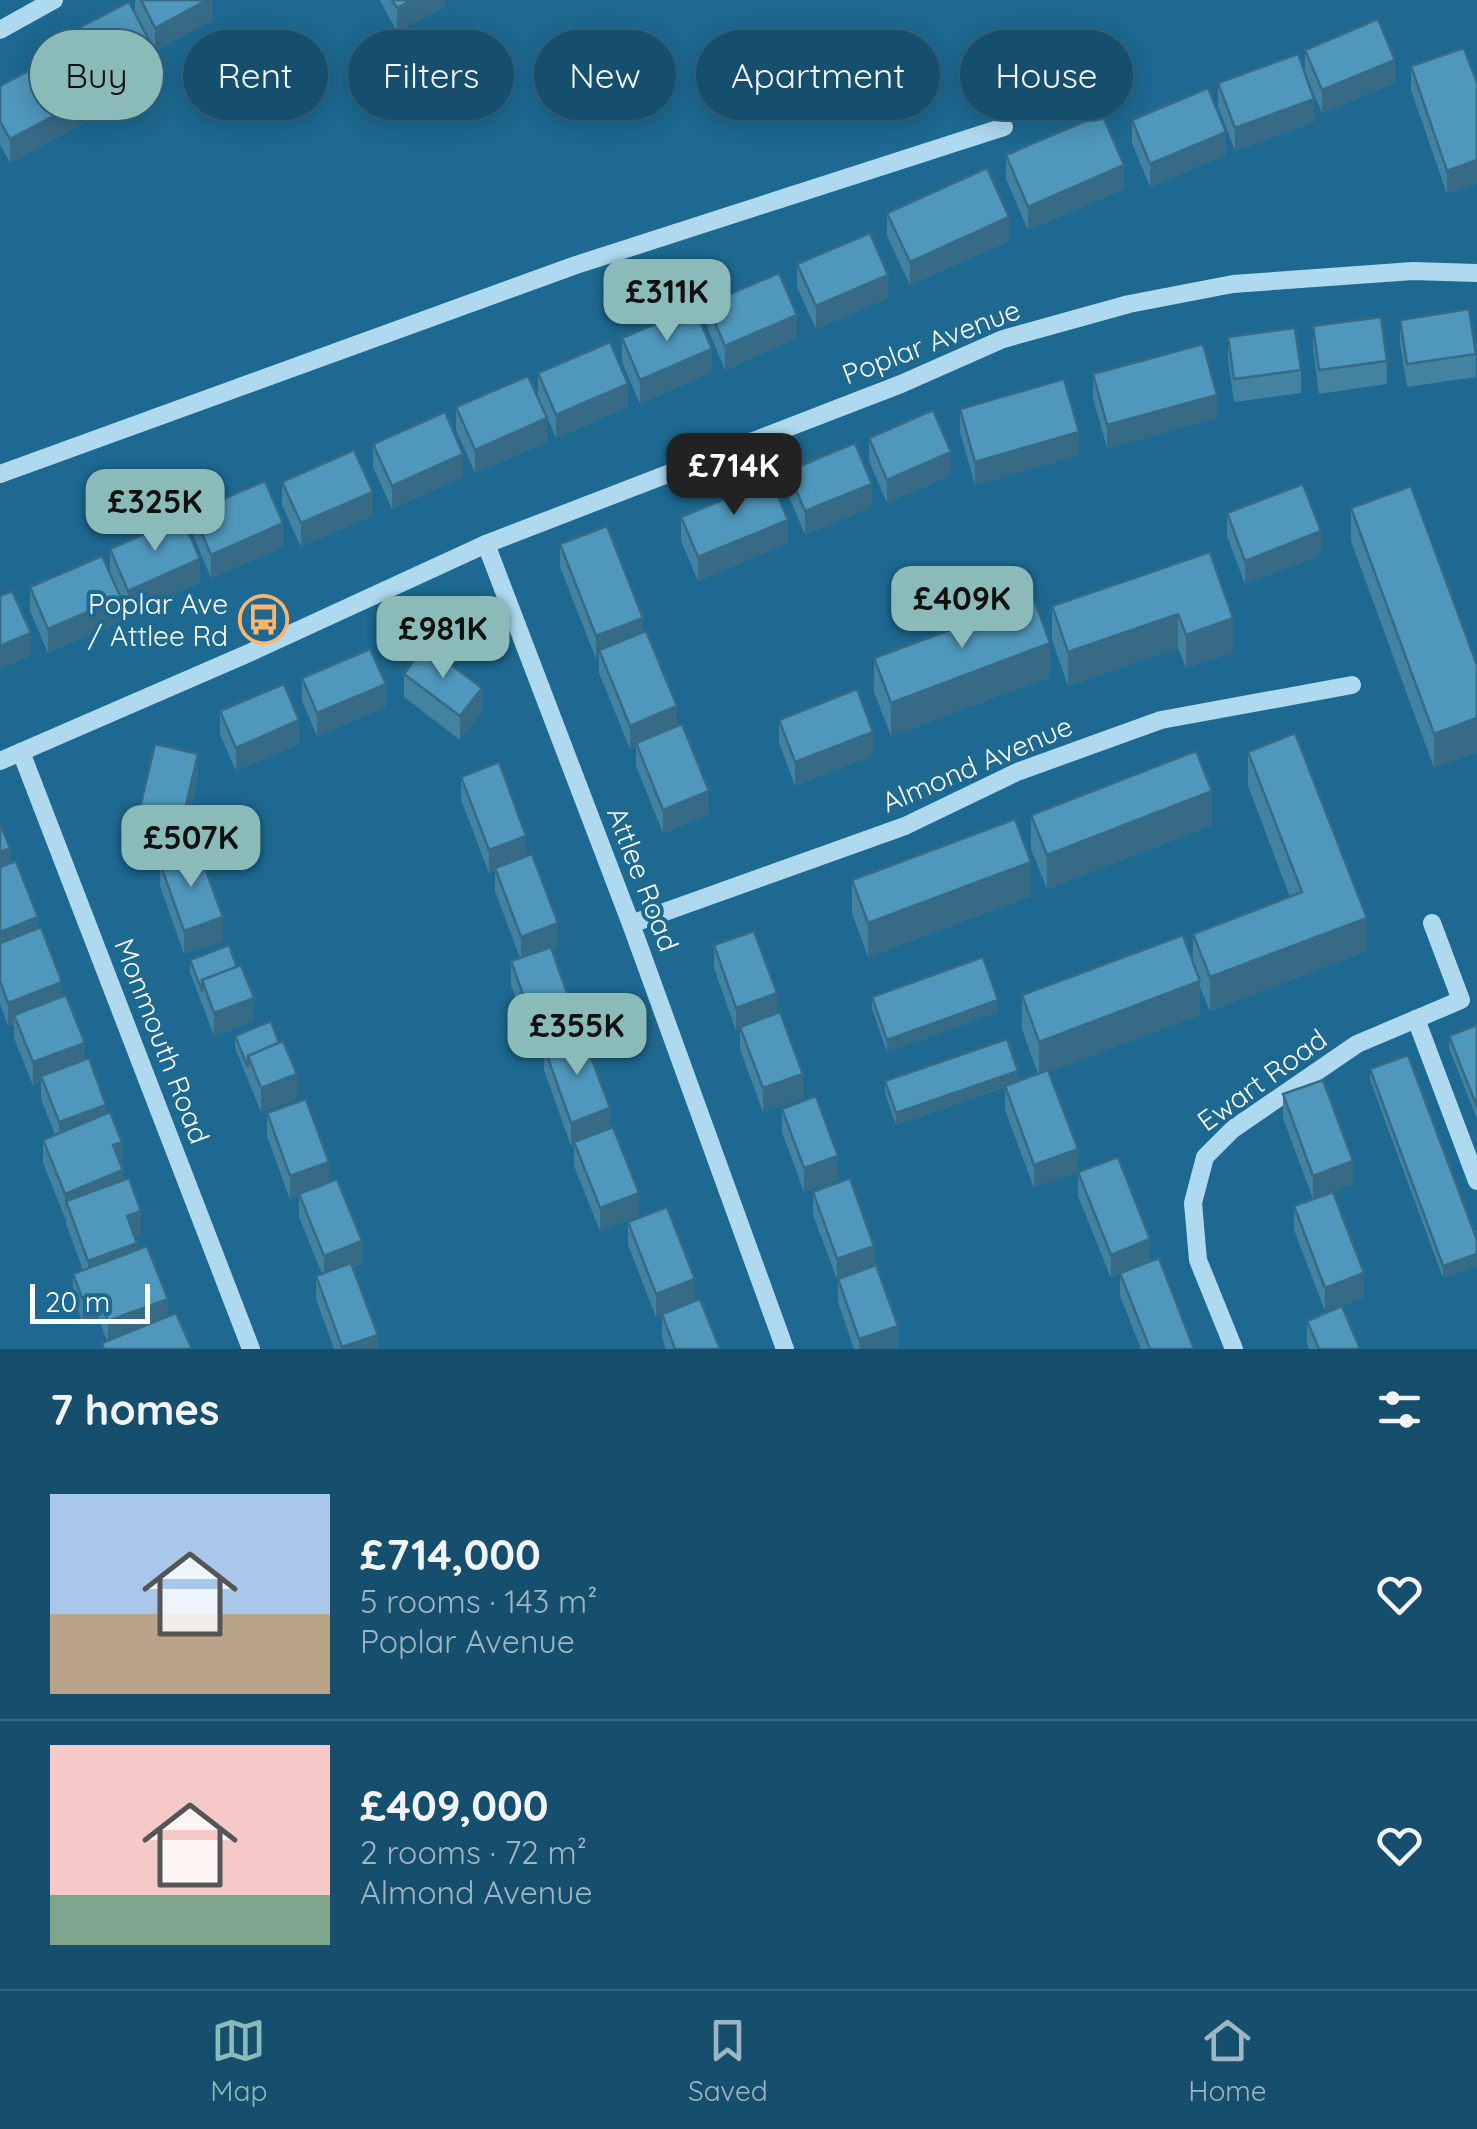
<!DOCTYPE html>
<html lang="en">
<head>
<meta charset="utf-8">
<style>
	:root { --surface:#164f6d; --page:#235975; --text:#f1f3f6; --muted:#9eb5c2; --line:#356680; --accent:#8bbbb9 }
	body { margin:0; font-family:Quicksand,sans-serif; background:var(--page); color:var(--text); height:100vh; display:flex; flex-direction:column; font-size:38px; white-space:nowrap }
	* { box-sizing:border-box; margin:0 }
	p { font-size:32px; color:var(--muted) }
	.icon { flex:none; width:55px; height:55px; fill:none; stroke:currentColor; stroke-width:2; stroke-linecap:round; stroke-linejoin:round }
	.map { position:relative; height:1349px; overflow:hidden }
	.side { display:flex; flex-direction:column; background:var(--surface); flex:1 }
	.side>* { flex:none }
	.hud { position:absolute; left:30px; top:30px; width:1418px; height:90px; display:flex; gap:20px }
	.scale { position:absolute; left:30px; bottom:25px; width:120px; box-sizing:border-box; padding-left:10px; border:5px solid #fff; border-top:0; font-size:28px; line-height:35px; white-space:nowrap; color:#fff; -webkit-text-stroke:8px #1d6991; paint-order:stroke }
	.price { position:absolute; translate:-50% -85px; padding:0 22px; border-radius:20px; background:var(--accent); color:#111; font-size:32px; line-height:65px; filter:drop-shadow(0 2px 5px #0008) }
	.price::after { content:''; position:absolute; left:50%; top:60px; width:30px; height:22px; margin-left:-15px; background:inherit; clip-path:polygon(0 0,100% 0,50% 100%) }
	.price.selected { background:#222; color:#fff }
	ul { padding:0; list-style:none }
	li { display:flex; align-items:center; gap:30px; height:250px; padding:0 50px }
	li+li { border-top:2px solid var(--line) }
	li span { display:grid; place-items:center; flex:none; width:280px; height:200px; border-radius:0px; color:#555 }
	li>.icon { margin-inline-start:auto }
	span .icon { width:120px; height:120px; fill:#fffc; stroke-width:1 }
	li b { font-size:42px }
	h2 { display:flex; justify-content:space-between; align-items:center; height:120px; padding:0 50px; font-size:42px }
	.tag { padding:0 35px; border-radius:45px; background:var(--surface); box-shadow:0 5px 25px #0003,0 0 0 2px var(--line); font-size:35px; line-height:90px }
	.tag.selected { background:var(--accent); color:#111 }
	.dock { display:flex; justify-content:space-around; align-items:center; height:140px; border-top:2px solid var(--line); background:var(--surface); font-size:28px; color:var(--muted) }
	.dock a { display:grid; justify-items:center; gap:5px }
	.dock .selected { color:var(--accent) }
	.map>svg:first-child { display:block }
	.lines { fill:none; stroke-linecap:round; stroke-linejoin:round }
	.minor { stroke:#aed9ee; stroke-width:18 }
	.wall { fill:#4482a2 }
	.shaded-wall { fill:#376a84 }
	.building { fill:#4f97bc; stroke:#376a84; stroke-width:2.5 }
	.labels { text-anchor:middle; stroke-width:8; stroke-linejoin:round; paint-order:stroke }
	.street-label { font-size:28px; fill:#fff; stroke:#1d6991 }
	.poi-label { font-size:28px; fill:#fff; stroke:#1d6991; text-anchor:end }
</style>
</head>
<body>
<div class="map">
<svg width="1477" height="1349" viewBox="0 0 1477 1349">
	<rect width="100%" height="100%" fill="#1d6991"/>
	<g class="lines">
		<!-- minor -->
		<g class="minor">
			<path d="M0,30L54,0"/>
			<path d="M0,474L576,265L1004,127"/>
			<path d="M486,544L631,924L785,1349"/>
			<path d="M21,752L251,1349"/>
			<path d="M0,761L249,653L486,544L901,384L1003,339L1129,304L1233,284L1413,271L1477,273"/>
			<path d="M631,924L905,826L1017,772L1161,720L1352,685"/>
			<path d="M1416,1019L1477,1181"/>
			<path d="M1234,1349L1198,1260L1193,1203L1205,1157L1233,1129L1357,1044L1461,1000L1432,923"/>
		</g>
	</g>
	<!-- wall -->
	<g class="wall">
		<path d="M135,0H213V20L155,51L135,12Z"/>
		<path d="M380,0H445V6L397,32Z"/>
		<path d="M71,32L151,68L92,97L71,56Z"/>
		<path d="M1305,50L1395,83L1322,113L1305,73Z"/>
		<path d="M1411,66L1477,83V183L1447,194L1411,90Z"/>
		<path d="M1218,83L1314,122L1235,151L1218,106Z"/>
		<path d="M0,86L89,120L10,163L0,144Z"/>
		<path d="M1132,120L1226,155L1150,187L1132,143Z"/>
		<path d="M1006,155L1124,189L1028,230L1006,179Z"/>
		<path d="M887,213L1009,241L910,285L887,236Z"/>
		<path d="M797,264L888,298L816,329L797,287Z"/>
		<path d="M707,304L797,338L725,370L707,327Z"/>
		<path d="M1400,320L1476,354V377L1407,387L1400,343Z"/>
		<path d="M1313,326L1387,361V384L1319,394L1313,350Z"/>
		<path d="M1228,337L1301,370V393L1234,402L1228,360Z"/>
		<path d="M622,338L712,372L640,404L622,362Z"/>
		<path d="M538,373L628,407L556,438L538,396Z"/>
		<path d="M1093,374L1217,418L1107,448L1093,398Z"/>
		<path d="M456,407L547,442L475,473L456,430Z"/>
		<path d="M960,409L1079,455L975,485L960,432Z"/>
		<path d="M869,438L951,475L887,503L869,461Z"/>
		<path d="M373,444L463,477L392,509L373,467Z"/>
		<path d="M788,471L872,507L805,535L788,494Z"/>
		<path d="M282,482L373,515L301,547L282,505Z"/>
		<path d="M1351,508L1477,665V752L1434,768L1351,541Z"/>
		<path d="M193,512L283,547L211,578L193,535Z"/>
		<path d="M1227,513L1321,555L1245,584L1227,536Z"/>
		<path d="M681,517L788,543L698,581L681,541Z"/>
		<path d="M560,544L643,632L709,814L663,833L636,766V746L630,749L599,673V658L596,659L560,567Z"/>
		<path d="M110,549L200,583L128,614L110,572Z"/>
		<path d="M1210,552L1233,652L1186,668L1178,648L1068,686L1052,640V606Z"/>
		<path d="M30,587L121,621L48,653L30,611Z"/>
		<path d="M874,658L1050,677L891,736L874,692Z"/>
		<path d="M404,674L482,711L460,740L404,697Z"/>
		<path d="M302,678L386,707L317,736L302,701Z"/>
		<path d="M220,711L299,744L236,771L220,734Z"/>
		<path d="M779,720L873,755L795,786L779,743Z"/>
		<path d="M1248,752L1367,951L1210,1011L1200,987V1015L1048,1072L1034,1188L1005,1110V1087L896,1125L885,1093V1081H1018L1038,1074L1022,1029V995L1193,962V934L1290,897L1248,786Z"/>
		<path d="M461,777L526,856L558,946L552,949L575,1036L610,1128L639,1216L600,1231L574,1166V1145L571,1146L544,1070V1051L536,1054L511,985V961L520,958L495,891V871L489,873L461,800Z"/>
		<path d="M198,778L182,846L139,835V812Z"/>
		<path d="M1031,815L1212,825L1047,889L1031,849Z"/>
		<path d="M0,823L10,863L38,928L85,1059L106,1114L122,1165L123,1180L141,1234L134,1237L137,1250L168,1316L192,1349H102V1343L107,1341L98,1317L83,1323L73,1297V1274L83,1270L66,1224V1217L65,1218L43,1163V1140L55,1135L41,1099V1082L33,1086L14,1038V1024L8,1026L0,1005Z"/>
		<path d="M160,863L223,941L184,954L160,886Z"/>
		<path d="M852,880L1031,896L868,957L852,913Z"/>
		<path d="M714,945L777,1013L803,1098L763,1112L740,1050V1030L736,1031L714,968Z"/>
		<path d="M190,960L254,1021L214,1036L190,972Z"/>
		<path d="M872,997L998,1012L887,1052L872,1009Z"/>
		<path d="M1477,1025V1119L1449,1048V1036Z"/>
		<path d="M235,1036L297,1098L261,1112L235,1048Z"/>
		<path d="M1370,1069L1477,1240V1266L1443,1278L1370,1080Z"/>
		<path d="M1283,1094L1353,1184L1316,1198L1364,1297L1325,1311L1294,1230V1206L1313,1199L1283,1118Z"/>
		<path d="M782,1109L838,1179L804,1192L782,1132Z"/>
		<path d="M267,1113L329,1182L362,1264L353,1268L378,1349H334L316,1299V1276L322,1274L299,1217V1196L290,1200L267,1136Z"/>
		<path d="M1078,1172L1150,1261L1194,1349H1141L1120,1296V1274L1111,1278L1078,1196Z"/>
		<path d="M813,1192L874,1266L898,1349H854L838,1302V1282L813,1215Z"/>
		<path d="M628,1222L695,1301L720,1349H666L662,1337V1315L656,1317L628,1245Z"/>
		<path d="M1307,1321L1360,1349H1309L1307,1344Z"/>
	</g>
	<!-- shaded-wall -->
	<g class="shaded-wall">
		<path d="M207,0H213V20L155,51V28Z"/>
		<path d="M412,0H445V6L397,32V8Z"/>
		<path d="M151,44V68L92,97V74Z"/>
		<path d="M1395,60V83L1322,113V90Z"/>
		<path d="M89,97V120L10,163V139Z"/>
		<path d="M1314,99V122L1235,151V128Z"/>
		<path d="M1226,132V155L1150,187V164Z"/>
		<path d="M1477,160V183L1447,194V171Z"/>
		<path d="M1124,165V189L1028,230V207Z"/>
		<path d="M1009,217V241L910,285V262Z"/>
		<path d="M888,275V298L816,329V306Z"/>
		<path d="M797,315V338L725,370V346Z"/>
		<path d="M712,349V372L640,404V380Z"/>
		<path d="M628,384V407L556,438V415Z"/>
		<path d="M1217,395V418L1107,448V425Z"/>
		<path d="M547,418V442L475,473V450Z"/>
		<path d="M1079,432V455L975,485V462Z"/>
		<path d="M951,452V475L887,503V480Z"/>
		<path d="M463,454V477L392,509V486Z"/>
		<path d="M872,484V507L805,535V511Z"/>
		<path d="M373,492V515L301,547V523Z"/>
		<path d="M788,520V543L698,581V557Z"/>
		<path d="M283,523V547L211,578V555Z"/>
		<path d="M1321,531V555L1245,584V561Z"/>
		<path d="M200,559V583L128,614V591Z"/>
		<path d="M121,598V621L48,653V629Z"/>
		<path d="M1178,614V648L1068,686V652Z"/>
		<path d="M643,618V641L599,650V658L596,659V636Z"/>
		<path d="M1233,618V652L1186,668V635Z"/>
		<path d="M31,633V656L0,669V646Z"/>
		<path d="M1050,643V677L891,736V703Z"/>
		<path d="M386,684V707L317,736V713Z"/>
		<path d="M482,688V711L460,740V716Z"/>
		<path d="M677,706V730L630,749V726Z"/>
		<path d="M1477,718V752L1434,768V734Z"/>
		<path d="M299,720V744L236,771V748Z"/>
		<path d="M873,732V755L795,786V762Z"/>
		<path d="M198,754V778L182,846V822Z"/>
		<path d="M709,791V814L663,833V810Z"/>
		<path d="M1212,791V825L1047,889V855Z"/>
		<path d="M526,836V859L489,873V850Z"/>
		<path d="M10,848V871L0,875V852Z"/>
		<path d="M1031,862V896L868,957V923Z"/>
		<path d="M38,917V941L0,955V932Z"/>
		<path d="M223,917V941L184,954V931Z"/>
		<path d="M1367,918V951L1210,1011V977Z"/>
		<path d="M558,923V946L521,961V937Z"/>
		<path d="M1200,981V1015L1039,1076V1042Z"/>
		<path d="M62,982V1005L14,1015V1024L8,1026V1003Z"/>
		<path d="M777,993V1017L736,1031V1008Z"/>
		<path d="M254,998V1021L214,1036V1013Z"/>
		<path d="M998,1000V1012L887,1052V1040Z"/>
		<path d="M575,1016V1039L544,1047V1051L536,1054V1031Z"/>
		<path d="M85,1043V1066L41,1076V1082L33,1086V1062Z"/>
		<path d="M1018,1071V1082L896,1125V1113Z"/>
		<path d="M297,1074V1098L261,1112V1088Z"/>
		<path d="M803,1074V1098L763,1112V1088Z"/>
		<path d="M106,1105V1128L59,1146V1122Z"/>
		<path d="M610,1108V1132L571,1146V1123Z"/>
		<path d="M122,1142V1165L113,1168V1145Z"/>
		<path d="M1078,1149V1172L1034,1188V1165Z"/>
		<path d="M838,1156V1179L804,1192V1168Z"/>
		<path d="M1353,1161V1184L1313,1200V1176Z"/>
		<path d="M329,1162V1186L290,1200V1176Z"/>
		<path d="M123,1170V1194L66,1201L65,1218V1194Z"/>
		<path d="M639,1193V1216L600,1231V1208Z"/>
		<path d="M141,1211V1234L127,1239V1216Z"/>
		<path d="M1150,1239V1262L1111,1278V1255Z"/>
		<path d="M362,1241V1264L324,1279V1256Z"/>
		<path d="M137,1243V1266L88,1284V1261Z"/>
		<path d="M874,1246V1269L837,1282V1259Z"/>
		<path d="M1477,1254V1266L1443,1278V1266Z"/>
		<path d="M1364,1273V1297L1325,1311V1288Z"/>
		<path d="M695,1279V1302L656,1317V1294Z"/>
		<path d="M98,1294V1317L83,1323V1300Z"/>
		<path d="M168,1299V1322L108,1345V1321Z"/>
		<path d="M898,1326V1349H859V1339Z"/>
		<path d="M378,1335V1349H342V1347Z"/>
	</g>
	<!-- building -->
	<g class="building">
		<path d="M141,0H207L155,28Z"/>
		<path d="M392,0H412L397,8Z"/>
		<path d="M129,2L151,44L92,74L71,32Z"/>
		<path d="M1378,19L1395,60L1322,90L1305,50Z"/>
		<path d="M1464,48L1477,83V160L1447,171L1411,66Z"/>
		<path d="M64,52L89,97L10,139L0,121V86Z"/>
		<path d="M1298,54L1314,99L1235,128L1218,83Z"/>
		<path d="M1208,88L1226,132L1150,164L1132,120Z"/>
		<path d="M1102,114L1124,165L1028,207L1006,155Z"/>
		<path d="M987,168L1009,217L910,262L887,213Z"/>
		<path d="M870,233L888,275L816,306L797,264Z"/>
		<path d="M779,273L797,315L725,346L707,304Z"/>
		<path d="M694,307L712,349L640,380L622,338Z"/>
		<path d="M1469,309L1476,354L1407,364L1400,320Z"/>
		<path d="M1381,317L1387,361L1319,370L1313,326Z"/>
		<path d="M1295,328L1301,370L1234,379L1228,337Z"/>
		<path d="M610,342L628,384L556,415L538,373Z"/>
		<path d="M1203,344L1217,395L1107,425L1093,374Z"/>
		<path d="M528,376L547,418L475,450L456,407Z"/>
		<path d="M1064,379L1079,432L975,462L960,409Z"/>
		<path d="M933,410L951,452L887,480L869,438Z"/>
		<path d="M445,412L463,454L392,486L373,444Z"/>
		<path d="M855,443L872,484L805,511L788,471Z"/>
		<path d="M354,450L373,492L301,523L282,482Z"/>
		<path d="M771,480L788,520L698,557L681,517Z"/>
		<path d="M265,481L283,523L211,555L193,512Z"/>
		<path d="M1303,484L1321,531L1245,561L1227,513Z"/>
		<path d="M1411,486L1477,665V718L1434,734L1351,508Z"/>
		<path d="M182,517L200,559L128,591L110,549Z"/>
		<path d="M607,526L643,618L596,636L560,544Z"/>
		<path d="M1210,552L1233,618L1186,635L1178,614L1068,652L1052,606Z"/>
		<path d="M102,556L121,598L48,629L30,587Z"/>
		<path d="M12,591L31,633L0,646V596Z"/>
		<path d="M1034,599L1050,643L891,703L874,658Z"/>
		<path d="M646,631L677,706L630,726L599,650Z"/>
		<path d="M425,645L482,688L460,716L404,674Z"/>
		<path d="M370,649L386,684L317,713L302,678Z"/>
		<path d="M284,684L299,720L236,748L220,711Z"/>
		<path d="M857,689L873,732L795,762L779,720Z"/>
		<path d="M682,724L709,791L663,810L636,743Z"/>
		<path d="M1295,733L1367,918L1210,977L1193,934L1302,892L1248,752Z"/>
		<path d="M155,744L198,754L182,822L139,812Z"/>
		<path d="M1196,751L1212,791L1047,855L1031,815Z"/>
		<path d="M499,762L526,836L489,850L461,777Z"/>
		<path d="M1015,819L1031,862L868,923L852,880Z"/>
		<path d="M0,823L10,848L0,852Z"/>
		<path d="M198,849L223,917L184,931L160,863Z"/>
		<path d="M532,854L558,923L521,937L495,868Z"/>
		<path d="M16,861L38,917L0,932V867Z"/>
		<path d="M41,927L62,982L8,1003L0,981V943Z"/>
		<path d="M754,931L777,993L736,1008L714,945Z"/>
		<path d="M1183,935L1200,981L1039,1042L1022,995Z"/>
		<path d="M229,945L237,967L202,980V991L190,960Z"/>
		<path d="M551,947L575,1016L536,1031L511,961Z"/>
		<path d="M983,957L998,1000L887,1040L872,997Z"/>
		<path d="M241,965L254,998L214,1013L202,980Z"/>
		<path d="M66,995L85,1043L33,1062L14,1015Z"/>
		<path d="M780,1012L803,1074L763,1088L740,1027Z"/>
		<path d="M271,1021L279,1043L248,1056V1067L235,1036Z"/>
		<path d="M1477,1025V1107L1449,1036Z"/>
		<path d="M582,1033L610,1108L571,1123L544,1047Z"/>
		<path d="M1007,1039L1018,1071L896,1113L885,1081Z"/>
		<path d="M283,1041L297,1074L261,1088L248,1056Z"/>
		<path d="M1408,1055L1477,1240V1254L1443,1266L1370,1069Z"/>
		<path d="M89,1058L106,1105L59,1122L41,1076Z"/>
		<path d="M1048,1070L1078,1149L1034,1165L1005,1086Z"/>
		<path d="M1323,1080L1353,1161L1313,1176L1283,1094Z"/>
		<path d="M816,1096L838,1156L804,1168L782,1109Z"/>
		<path d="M306,1099L329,1162L290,1176L267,1113Z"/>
		<path d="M110,1112L122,1142L113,1145L123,1170L65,1194L43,1140Z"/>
		<path d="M613,1127L639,1193L600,1208L574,1142Z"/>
		<path d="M1118,1157L1150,1239L1111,1255L1078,1172Z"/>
		<path d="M129,1178L141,1211L127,1216L137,1243L88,1261L66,1201Z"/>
		<path d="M850,1178L874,1246L837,1259L813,1192Z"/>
		<path d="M337,1179L362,1241L324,1256L299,1194Z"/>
		<path d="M1333,1192L1364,1273L1325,1288L1294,1206Z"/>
		<path d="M667,1207L695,1279L656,1294L628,1222Z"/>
		<path d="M147,1246L168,1299L108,1321L98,1294L83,1300L73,1274Z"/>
		<path d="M1159,1258L1194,1349H1150L1120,1273Z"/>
		<path d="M351,1263L378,1335L342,1347L316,1276Z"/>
		<path d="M876,1265L898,1326L859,1339L838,1279Z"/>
		<path d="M700,1299L720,1349H675L662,1314Z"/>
		<path d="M1342,1306L1360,1349H1319L1307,1321Z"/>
		<path d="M176,1313L192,1349H104L102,1343Z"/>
	</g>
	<!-- icons -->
	<defs>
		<symbol id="bus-ring" viewBox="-11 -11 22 22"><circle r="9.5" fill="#1d6991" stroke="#fdb46d" stroke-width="1.5"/><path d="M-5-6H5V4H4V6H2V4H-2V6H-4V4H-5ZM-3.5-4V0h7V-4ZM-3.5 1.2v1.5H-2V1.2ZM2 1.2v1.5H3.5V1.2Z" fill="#fdb46d"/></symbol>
	</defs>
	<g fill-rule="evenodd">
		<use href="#bus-ring" x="236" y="592" width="55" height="55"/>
	</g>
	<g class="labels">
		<!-- street labels -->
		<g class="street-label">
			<text transform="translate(931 342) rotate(-21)" y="10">Poplar Avenue</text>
			<text transform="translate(977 764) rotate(-23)" y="10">Almond Avenue</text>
			<text transform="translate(643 879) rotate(69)" y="10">Attlee Road</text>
			<text transform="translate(162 1041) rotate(69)" y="10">Monmouth Road</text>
			<text transform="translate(1262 1080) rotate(-36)" y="10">Ewart Road</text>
		</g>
		<!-- poi labels -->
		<g class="poi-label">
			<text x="228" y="614">Poplar Ave<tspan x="228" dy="32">/ Attlee Rd</tspan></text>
		</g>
	</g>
</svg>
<div class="scale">20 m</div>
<b class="price" style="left:667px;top:344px">£311K</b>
<b class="price selected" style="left:734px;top:518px">£714K</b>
<b class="price" style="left:155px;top:554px">£325K</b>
<b class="price" style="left:962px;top:651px">£409K</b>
<b class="price" style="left:443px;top:681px">£981K</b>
<b class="price" style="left:191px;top:890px">£507K</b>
<b class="price" style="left:577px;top:1078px">£355K</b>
<div class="hud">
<a class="tag selected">Buy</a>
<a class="tag">Rent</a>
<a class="tag">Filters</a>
<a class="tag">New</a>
<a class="tag">Apartment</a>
<a class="tag">House</a>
</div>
</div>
<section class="side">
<h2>7 homes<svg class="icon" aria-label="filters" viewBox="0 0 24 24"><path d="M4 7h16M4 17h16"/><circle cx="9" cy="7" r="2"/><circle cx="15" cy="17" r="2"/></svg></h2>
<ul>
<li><span style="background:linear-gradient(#a9c7e8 60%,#b9a48a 0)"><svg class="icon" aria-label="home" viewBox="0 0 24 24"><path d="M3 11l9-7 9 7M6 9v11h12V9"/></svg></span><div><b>£714,000</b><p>5 rooms · 143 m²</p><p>Poplar Avenue</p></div><svg class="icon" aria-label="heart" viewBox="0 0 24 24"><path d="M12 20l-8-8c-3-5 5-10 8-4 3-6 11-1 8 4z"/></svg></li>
<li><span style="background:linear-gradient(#f6c9c9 75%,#7fa58c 0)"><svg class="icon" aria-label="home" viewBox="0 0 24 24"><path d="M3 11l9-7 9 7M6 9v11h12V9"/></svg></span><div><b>£409,000</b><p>2 rooms · 72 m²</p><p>Almond Avenue</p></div><svg class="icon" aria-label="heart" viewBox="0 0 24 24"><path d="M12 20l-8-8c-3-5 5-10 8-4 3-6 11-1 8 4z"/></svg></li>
</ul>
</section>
<nav class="dock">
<a class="selected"><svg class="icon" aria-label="map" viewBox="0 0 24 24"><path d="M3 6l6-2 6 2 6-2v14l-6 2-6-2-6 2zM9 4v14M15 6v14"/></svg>Map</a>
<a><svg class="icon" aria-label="saved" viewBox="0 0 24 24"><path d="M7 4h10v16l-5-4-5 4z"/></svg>Saved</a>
<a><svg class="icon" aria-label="home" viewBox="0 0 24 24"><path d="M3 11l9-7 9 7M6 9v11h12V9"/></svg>Home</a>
</nav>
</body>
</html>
